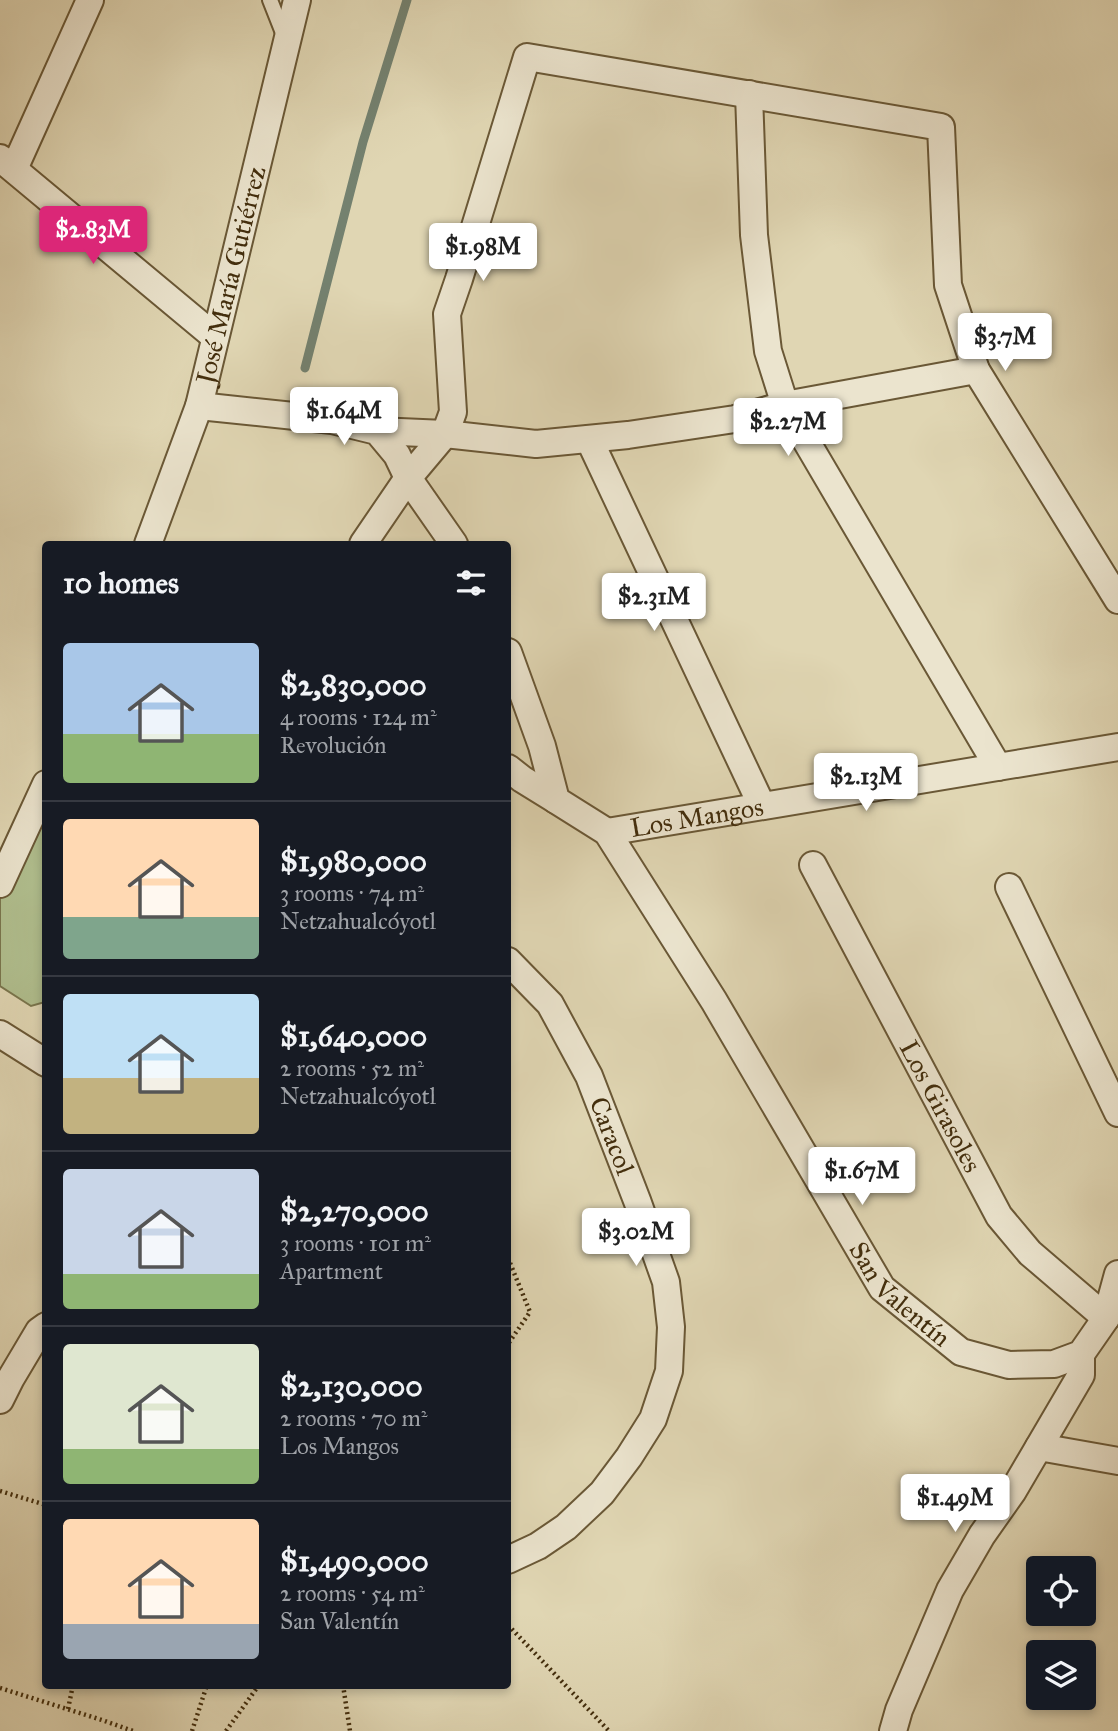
<!DOCTYPE html>
<html lang="en">
<head>
<meta charset="utf-8">
<style>
	:root { --surface:#171b24; --page:#20242c; --text:#f1f3f6; --muted:#9ea1a6; --line:#363941; --accent:#db2777 }
	body { margin:0; font-family:"IM FELL Great Primer",serif; background:var(--page); color:var(--text); height:100vh; display:flex; flex-direction:column; font-size:26px; white-space:nowrap }
	* { box-sizing:border-box; margin:0 }
	p { font-size:23px; color:var(--muted) }
	.icon { flex:none; width:38px; height:38px; fill:none; stroke:currentColor; stroke-width:2; stroke-linecap:round; stroke-linejoin:round }
	.map { position:relative; flex:1; overflow:hidden }
	.details { position:absolute; left:42px; top:541px; width:469px; height:1148px; display:flex; flex-direction:column; background:var(--surface); border-radius:7px; box-shadow:0 4px 10px #0003 }
	.details>* { flex:none }
	.fabs { position:absolute; left:1026px; top:1556px; display:grid; gap:14px }
	.fabs a { display:grid; place-items:center; width:70px; height:70px; border-radius:7px; background:var(--surface); box-shadow:0 4px 10px #0003; font-size:35px }
	.price { position:absolute; translate:-50% -60px; padding:0 16px; border-radius:7px; background:#fff; color:#222; font-size:23px; line-height:46px; filter:drop-shadow(0 2px 4px #0008) }
	.price::after { content:''; position:absolute; left:50%; top:42px; width:21px; height:16px; margin-left:-10px; background:inherit; clip-path:polygon(0 0,100% 0,50% 100%) }
	.price.on { background:var(--accent); color:#fff }
	ul { padding:0; list-style:none }
	li { display:flex; align-items:center; gap:21px; height:175px; padding:0 21px }
	li+li { border-top:2px solid var(--line) }
	li span { display:grid; place-items:center; flex:none; width:196px; height:140px; border-radius:7px; color:#555 }
	li>.icon { margin-inline-start:auto }
	span .icon { width:84px; height:84px; fill:#fffc; stroke-width:1 }
	li b { font-size:30px }
	h2 { display:flex; justify-content:space-between; align-items:center; height:84px; padding:0 21px; font-size:30px }
	.map>svg:first-child { display:block }
	.green { fill:#b0be8e; stroke:#7a764e; stroke-width:2 }
	.lines { fill:none; stroke-linecap:round; stroke-linejoin:round }
	.stream { stroke:#74816f; stroke-width:9 }
	.lane-casing { stroke:#6a5836; stroke-width:18 }
	.street-casing { stroke:#6a5836; stroke-width:30 }
	.path { stroke:#432e0d; stroke-width:4.5; stroke-dasharray:2 3.5; stroke-linecap:butt }
	.lane { stroke:#ebe4ce; stroke-width:14 }
	.street { stroke:#ebe4ce; stroke-width:26 }
	.labels { text-anchor:middle; stroke-width:5; stroke-linejoin:round; paint-order:stroke }
	.street-label { font-size:26px; fill:#432e0d; stroke:#ebe4ce }
</style>
</head>
<body>
<div class="map">
<svg width="1118" height="1731" viewBox="0 0 1118 1731">
	<rect width="100%" height="100%" fill="#e0d6b3"/>
	<filter id="stains"><feTurbulence type="fractalNoise" baseFrequency=".00286" numOctaves="4"/><feColorMatrix values="0 0 0 0 .2 0 0 0 0 .09 0 0 0 0 .02 0 0 0 .5 -.17"/></filter>
	<radialGradient id="worn" r=".72"><stop offset=".6" stop-color="#630" stop-opacity="0"/><stop offset="1" stop-color="#630" stop-opacity=".3"/></radialGradient>
	<!-- green -->
	<path class="green" d="M45,787V1002L31,1006L0,986V880Z"/>
	<g class="lines">
		<!-- stream -->
		<path class="stream" d="M305,368L363,142L407,0"/>
		<defs>
			<path id="lane" d="M270,0L285,38"/>
			<g id="street">
				<path d="M749,94L754,235L768,351L785,405L998,767"/>
				<path d="M0,158L215,337"/>
				<path d="M14,169L90,0"/>
				<path d="M199,406L332,420L377,431L397,455L408,478L454,544"/>
				<path d="M377,431L445,434L536,444L628,435L735,419L785,405L976,370"/>
				<path d="M589,439L762,806"/>
				<path id="s1" d="M148,544L199,406L297,0"/>
				<path d="M363,544L408,478L445,434L453,412L447,314L459,279L527,57L941,127L948,285L976,370L1118,600"/>
				<path id="s2" d="M508,652L542,746L556,800L607,832L714,1001L882,1288L961,1352L1009,1365L1054,1364L1081,1354L1106,1318L1118,1274"/>
				<path d="M508,768L522,779L556,800"/>
				<path id="s3" d="M607,832L1118,747"/>
				<path id="s4" d="M813,865L999,1216L1030,1253L1106,1318"/>
				<path d="M0,884L46,784"/>
				<path d="M1009,887L1118,1113"/>
				<path id="s5" d="M508,961L550,1004L589,1076L638,1203L666,1282L671,1327L669,1371L653,1419L629,1457L602,1493L566,1527L538,1546L508,1560"/>
				<path d="M0,1034L46,1063"/>
				<path d="M0,1400L11,1378L39,1331L46,1326"/>
				<path d="M1039,1447L1118,1461"/>
				<path d="M893,1731L899,1710L950,1590L982,1535L1013,1491L1081,1375V1354"/>
			</g>
		</defs>
		<!-- lane casing -->
		<use href="#lane" class="lane-casing"/>
		<!-- street casing -->
		<use href="#street" class="street-casing"/>
		<!-- path -->
		<g class="path">
			<path d="M508,1258L530,1312L508,1344"/>
			<path d="M0,1491L46,1505"/>
			<path d="M508,1625L609,1731"/>
			<path d="M343,1685L350,1731"/>
			<path d="M0,1688L102,1720L133,1731"/>
			<path d="M68,1709L73,1685"/>
			<path d="M192,1731L207,1685"/>
			<path d="M226,1731L259,1685"/>
		</g>
		<!-- lane -->
		<use href="#lane" class="lane"/>
		<!-- street -->
		<use href="#street" class="street"/>
	</g>
	<g class="labels">
		<!-- street labels -->
		<g class="street-label">
			<text dy="9" stroke="none"><textPath href="#s1" startOffset="282">José María Gutiérrez</textPath></text>
			<text dy="9" stroke="none"><textPath href="#s3" startOffset="91">Los Mangos</textPath></text>
			<text dy="9" stroke="none"><textPath href="#s4" startOffset="273">Los Girasoles</textPath></text>
			<text dy="9" stroke="none"><textPath href="#s5" startOffset="206">Caracol</textPath></text>
			<text dy="9" stroke="none"><textPath href="#s2" startOffset="765">San Valentín</textPath></text>
		</g>
	</g>
	<rect width="100%" height="100%" filter="url(#stains)"/>
	<rect width="100%" height="100%" fill="url(#worn)"/>
</svg>
<div class="fabs">
<a><svg class="icon" aria-label="locate" viewBox="0 0 24 24"><circle cx="12" cy="12" r="6"/><path d="M12 2v4M12 18v4M2 12h4M18 12h4"/></svg></a>
<a><svg class="icon" aria-label="layers" viewBox="0 0 24 24"><path d="M12 4l9 5-9 5-9-5zM3 14l9 5 9-5"/></svg></a>
</div>
<b class="price on" style="left:93px;top:266px">$2.83M</b>
<b class="price" style="left:483px;top:283px">$1.98M</b>
<b class="price" style="left:1005px;top:373px">$3.7M</b>
<b class="price" style="left:344px;top:447px">$1.64M</b>
<b class="price" style="left:788px;top:458px">$2.27M</b>
<b class="price" style="left:654px;top:633px">$2.31M</b>
<b class="price" style="left:866px;top:813px">$2.13M</b>
<b class="price" style="left:862px;top:1207px">$1.67M</b>
<b class="price" style="left:636px;top:1268px">$3.02M</b>
<b class="price" style="left:955px;top:1534px">$1.49M</b>
<section class="details">
<h2>10 homes<svg class="icon" aria-label="filters" viewBox="0 0 24 24"><path d="M4 7h16M4 17h16"/><circle cx="9" cy="7" r="2"/><circle cx="15" cy="17" r="2"/></svg></h2>
<ul>
<li><span style="background:linear-gradient(#a9c7e8 65%,#8fb573 0)"><svg class="icon" aria-label="home" viewBox="0 0 24 24"><path d="M3 11l9-7 9 7M6 9v11h12V9"/></svg></span><div><b>$2,830,000</b><p>4 rooms · 124 m²</p><p>Revolución</p></div></li>
<li><span style="background:linear-gradient(#ffd9b3 70%,#7fa58c 0)"><svg class="icon" aria-label="home" viewBox="0 0 24 24"><path d="M3 11l9-7 9 7M6 9v11h12V9"/></svg></span><div><b>$1,980,000</b><p>3 rooms · 74 m²</p><p>Netzahualcóyotl</p></div></li>
<li><span style="background:linear-gradient(#bfe0f5 60%,#c2b280 0)"><svg class="icon" aria-label="home" viewBox="0 0 24 24"><path d="M3 11l9-7 9 7M6 9v11h12V9"/></svg></span><div><b>$1,640,000</b><p>2 rooms · 52 m²</p><p>Netzahualcóyotl</p></div></li>
<li><span style="background:linear-gradient(#c9d6e8 75%,#8fb573 0)"><svg class="icon" aria-label="home" viewBox="0 0 24 24"><path d="M3 11l9-7 9 7M6 9v11h12V9"/></svg></span><div><b>$2,270,000</b><p>3 rooms · 101 m²</p><p>Apartment</p></div></li>
<li><span style="background:linear-gradient(#dfe7d0 75%,#8fb573 0)"><svg class="icon" aria-label="home" viewBox="0 0 24 24"><path d="M3 11l9-7 9 7M6 9v11h12V9"/></svg></span><div><b>$2,130,000</b><p>2 rooms · 70 m²</p><p>Los Mangos</p></div></li>
<li><span style="background:linear-gradient(#ffd9b3 75%,#9aa5b1 0)"><svg class="icon" aria-label="home" viewBox="0 0 24 24"><path d="M3 11l9-7 9 7M6 9v11h12V9"/></svg></span><div><b>$1,490,000</b><p>2 rooms · 54 m²</p><p>San Valentín</p></div></li>
</ul>
</section>
</div>
</body>
</html>
